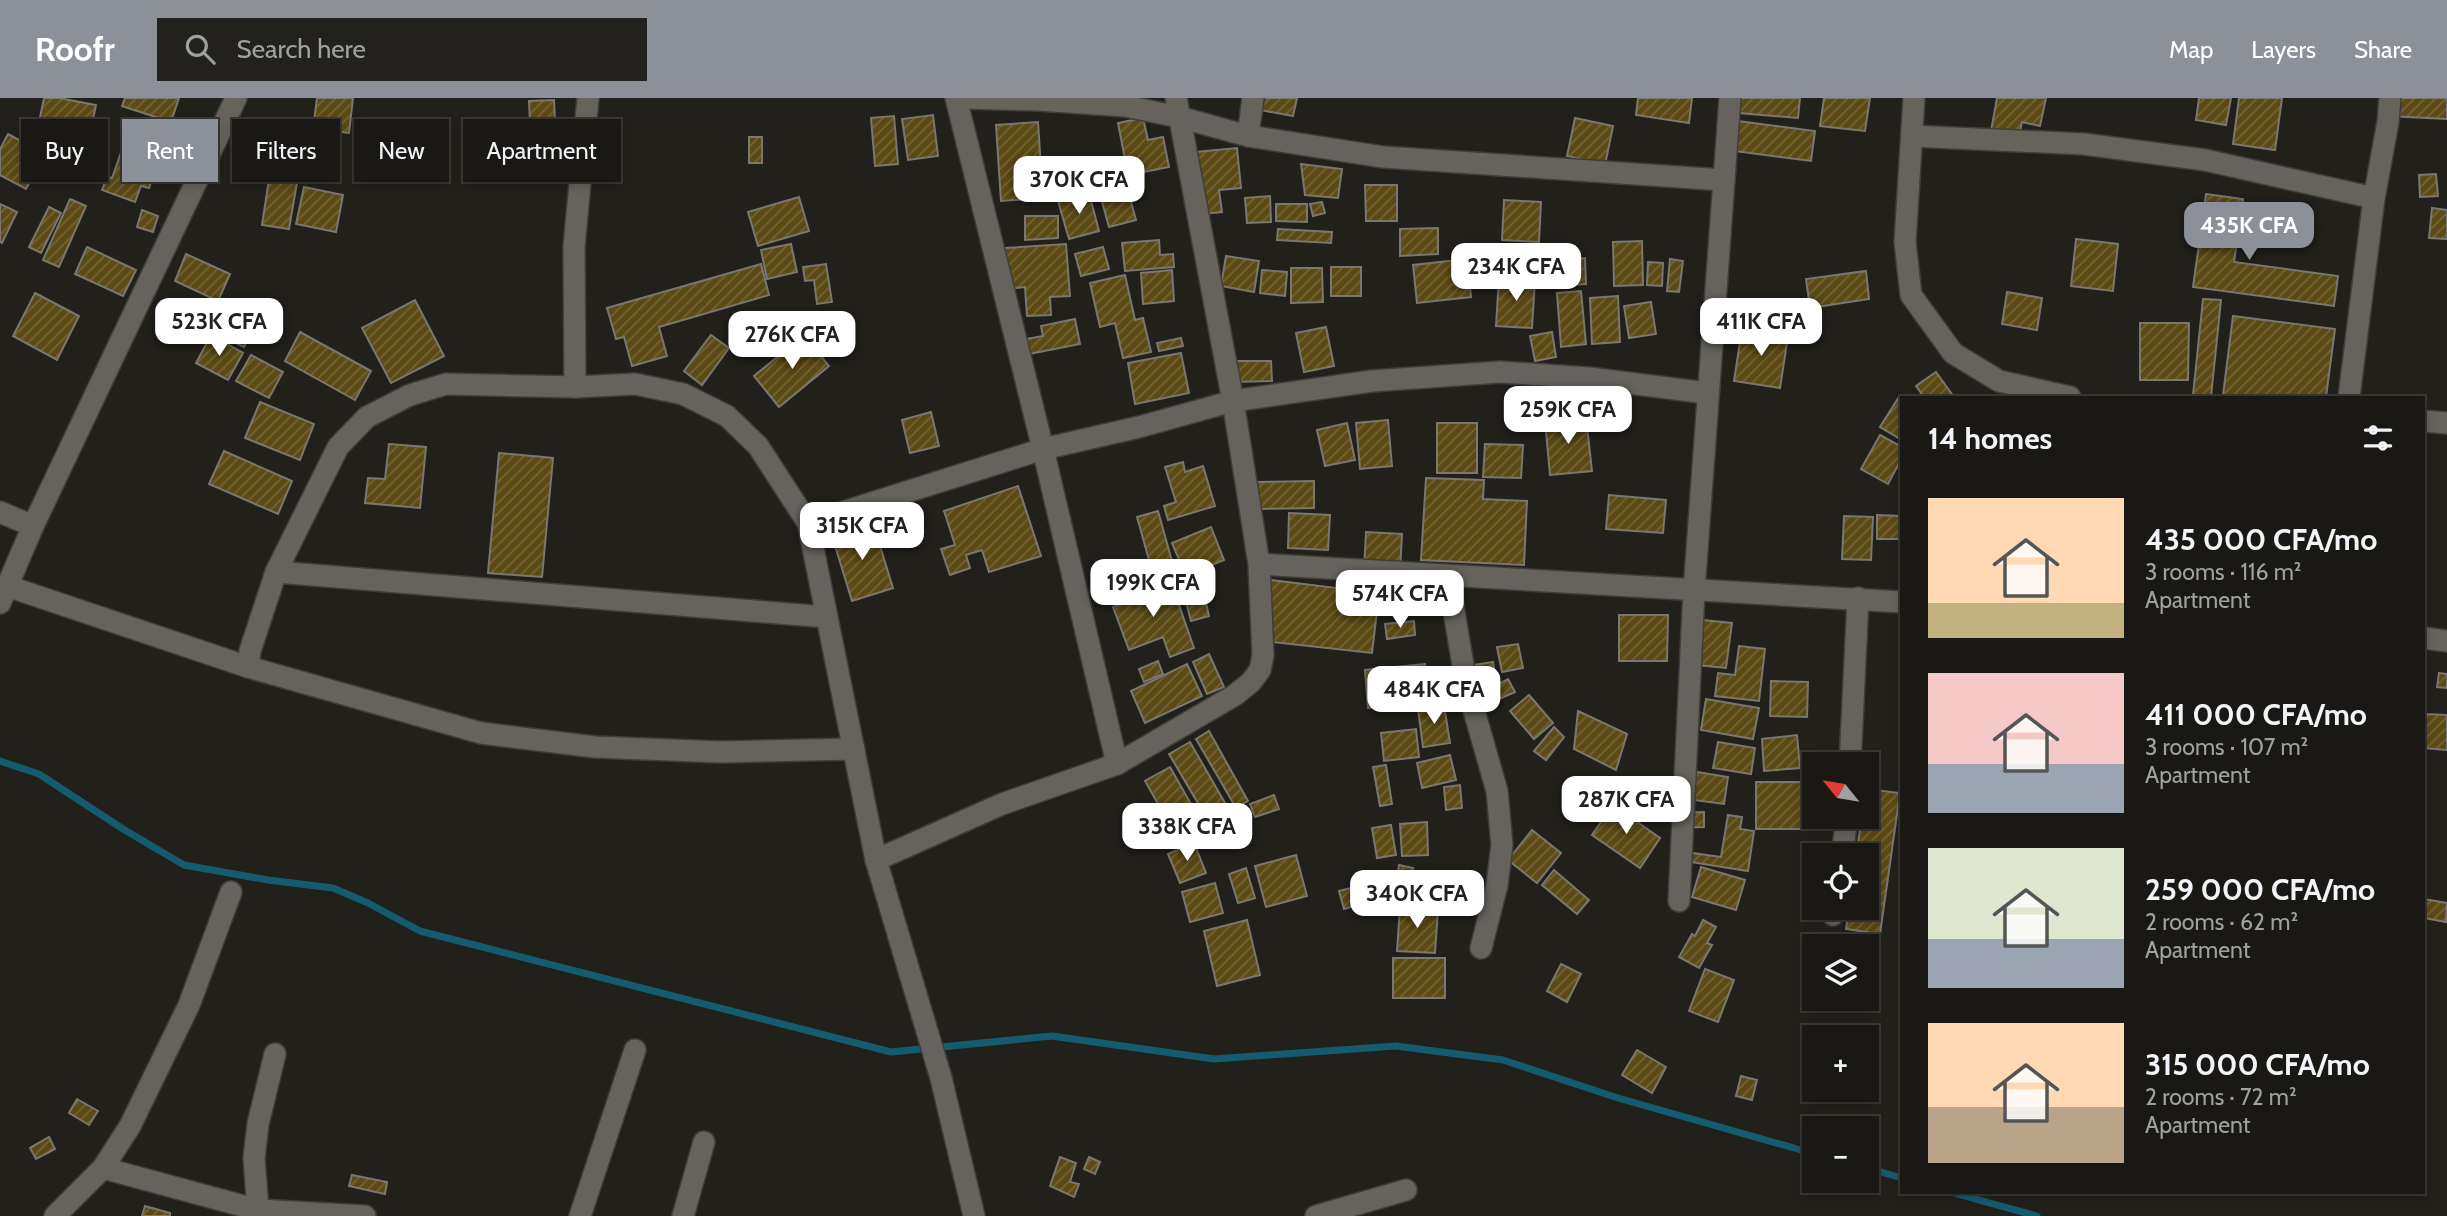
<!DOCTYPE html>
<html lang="en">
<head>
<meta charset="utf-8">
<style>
	:root { --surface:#1a1814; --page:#23211d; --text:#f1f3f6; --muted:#9fa0a0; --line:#383734; --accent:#8c9099 }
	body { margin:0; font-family:Cabin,sans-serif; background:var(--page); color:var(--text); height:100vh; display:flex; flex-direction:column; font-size:26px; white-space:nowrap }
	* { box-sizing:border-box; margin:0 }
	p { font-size:23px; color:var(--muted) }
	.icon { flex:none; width:38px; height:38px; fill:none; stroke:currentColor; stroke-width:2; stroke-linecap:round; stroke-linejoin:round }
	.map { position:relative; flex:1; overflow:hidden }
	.details { position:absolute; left:1900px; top:298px; width:525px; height:798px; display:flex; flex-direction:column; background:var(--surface); border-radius:0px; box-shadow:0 4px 10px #0003,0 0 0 2px var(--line) }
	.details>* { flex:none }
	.hud { position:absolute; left:21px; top:21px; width:665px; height:63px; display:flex; gap:14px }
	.needle { width:46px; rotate:300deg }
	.tools { position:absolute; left:1802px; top:654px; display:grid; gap:14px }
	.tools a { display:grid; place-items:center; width:77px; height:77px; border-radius:0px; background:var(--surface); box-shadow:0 4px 10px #0003,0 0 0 2px var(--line); font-size:35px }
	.price { position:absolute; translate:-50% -60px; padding:0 16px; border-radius:14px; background:#fff; color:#222; font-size:23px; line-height:46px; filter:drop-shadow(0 2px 4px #0008) }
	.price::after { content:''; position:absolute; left:50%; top:42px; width:21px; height:16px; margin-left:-10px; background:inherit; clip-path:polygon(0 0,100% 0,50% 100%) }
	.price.on { background:var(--accent); color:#fff }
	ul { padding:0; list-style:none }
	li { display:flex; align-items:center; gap:21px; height:175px; padding:0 28px }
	li span { display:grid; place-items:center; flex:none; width:196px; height:140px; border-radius:0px; color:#555 }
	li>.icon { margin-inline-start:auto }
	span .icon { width:84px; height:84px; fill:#fffc; stroke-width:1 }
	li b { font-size:30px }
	h2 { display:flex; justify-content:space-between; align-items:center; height:84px; padding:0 28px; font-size:30px }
	.tag { padding:0 24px; border-radius:0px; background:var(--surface); box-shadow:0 4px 10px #0003,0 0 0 2px var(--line); font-size:24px; line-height:63px }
	.tag.on { background:var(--accent); color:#fff }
	header { display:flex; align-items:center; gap:42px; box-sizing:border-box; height:98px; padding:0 35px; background:var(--accent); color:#fff }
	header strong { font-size:33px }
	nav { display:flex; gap:38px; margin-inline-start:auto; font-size:24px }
	.search { width:490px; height:63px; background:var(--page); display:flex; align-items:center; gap:18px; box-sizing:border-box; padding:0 24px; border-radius:0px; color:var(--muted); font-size:26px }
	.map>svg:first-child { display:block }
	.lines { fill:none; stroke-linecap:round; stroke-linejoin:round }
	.stream { stroke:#155b6f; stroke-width:7 }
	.building { fill:url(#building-hatch); stroke:#797770; stroke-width:2 }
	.street-casing { stroke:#3f3d39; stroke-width:24 }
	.street { stroke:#65635c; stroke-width:21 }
</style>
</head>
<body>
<header>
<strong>Roofr</strong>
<div class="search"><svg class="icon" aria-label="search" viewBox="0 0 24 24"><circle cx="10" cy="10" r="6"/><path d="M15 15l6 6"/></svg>Search here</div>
<nav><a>Map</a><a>Layers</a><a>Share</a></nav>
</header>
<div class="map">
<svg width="2447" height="1118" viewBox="0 0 2447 1118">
	<defs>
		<pattern id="building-hatch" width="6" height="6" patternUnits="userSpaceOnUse" patternTransform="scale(1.75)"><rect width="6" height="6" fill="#5b4a14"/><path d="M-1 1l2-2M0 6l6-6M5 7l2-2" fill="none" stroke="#726436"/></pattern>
	</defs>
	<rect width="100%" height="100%" fill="#22201b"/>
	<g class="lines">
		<!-- stream -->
		<g class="stream">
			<path d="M0,663L39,676L123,731L184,767L268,782L333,790L368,805L420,833L891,954L1052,938L1214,961L1396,948L1503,962L1618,1000L1815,1056"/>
			<path d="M1867,1070L1902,1080"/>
			<path d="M1950,1094L2037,1118"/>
		</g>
	</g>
	<!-- building -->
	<g class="building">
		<path d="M44,0H59L96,7L87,49L36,39Z"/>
		<path d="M125,0H179L171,24L122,8Z"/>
		<path d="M317,0H353L349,35L313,31Z"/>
		<path d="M1262,0H1297L1293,18L1260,12Z"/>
		<path d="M1638,0H1692L1689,25L1636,17Z"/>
		<path d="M1741,0H1800L1798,20L1739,15Z"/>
		<path d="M1824,0H1870L1865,33L1820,28Z"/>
		<path d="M1997,0H2046L2040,28L2022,24L2019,38L1991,33Z"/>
		<path d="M2199,0H2231L2226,27L2196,22Z"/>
		<path d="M2239,0H2282L2275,52L2233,46Z"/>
		<path d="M2389,0H2447V21L2388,18Z"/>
		<path d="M554,2L555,24L530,26L529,3Z"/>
		<path d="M933,17L938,58L908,62L902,21Z"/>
		<path d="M894,18L898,66L875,68L871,20Z"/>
		<path d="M1143,20L1148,42L1163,39L1169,69L1128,77L1118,25Z"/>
		<path d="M1575,20L1613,28L1605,67L1567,58Z"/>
		<path d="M1738,23L1815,33L1811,63L1734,53Z"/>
		<path d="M1038,24L1043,100L1001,103L996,27Z"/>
		<path d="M8,36L45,56L26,91L0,77V51Z"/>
		<rect x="749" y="39" width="13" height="26"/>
		<path d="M123,49L159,62L149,90L141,88L135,104L102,92L107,79L112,80Z"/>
		<path d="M1237,50L1241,90L1219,92L1222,114L1202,116L1196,54Z"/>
		<path d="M1301,66L1342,71L1338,100L1305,97Z"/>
		<path d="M271,68L299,73L289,131L262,127Z"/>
		<path d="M1122,71L1136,122L1109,129L1095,78Z"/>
		<path d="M2436,76L2438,98L2420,99L2419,77Z"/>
		<path d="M1365,87H1397V123H1366Z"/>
		<path d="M304,89L343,97L336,134L296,126Z"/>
		<path d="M1089,95L1099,133L1069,141L1058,103Z"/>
		<path d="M2206,96L2243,101L2234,164L2338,178L2334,208L2193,189Z"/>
		<path d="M1270,98L1271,124L1247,125L1245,100Z"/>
		<path d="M799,99L809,133L758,148L748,114Z"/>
		<path d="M70,101L86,108L59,169L43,162Z"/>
		<path d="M1504,102L1541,104L1539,144L1502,142Z"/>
		<path d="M1322,104L1325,115L1313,118L1310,106Z"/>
		<path d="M0,106L17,114L2,145L0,144Z"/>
		<path d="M1276,106H1307V124L1276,123Z"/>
		<path d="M49,109L61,115L41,155L29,149Z"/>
		<path d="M2432,110L2447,112V141L2429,140Z"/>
		<path d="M142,112L158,118L153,134L137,129Z"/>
		<path d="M1025,118H1058V140L1025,142Z"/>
		<path d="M1438,130V156L1400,158V131Z"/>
		<path d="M1278,131L1332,134L1331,145L1277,142Z"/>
		<path d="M2076,141L2118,146L2113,193L2071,188Z"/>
		<path d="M1159,142L1160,157L1173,156L1174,169L1125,173L1122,145Z"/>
		<path d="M1642,143L1643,187L1614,188L1613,144Z"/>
		<path d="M791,146L797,174L767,181L761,152Z"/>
		<path d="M1066,146L1070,198L1050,199L1051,217L1027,218L1025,189L1007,191L1005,150Z"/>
		<path d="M87,149L136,172L123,198L75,176Z"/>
		<path d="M1103,149L1109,171L1081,178L1075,156Z"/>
		<path d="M186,156L230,176L218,203L175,183Z"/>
		<path d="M1226,158L1259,163L1254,194L1221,188Z"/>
		<path d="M1585,160L1586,186L1545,189L1543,164Z"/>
		<path d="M1467,161L1471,199L1417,205L1413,167Z"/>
		<path d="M1670,161L1683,163L1679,194L1667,193Z"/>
		<path d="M1648,164L1663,165L1662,188L1647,187Z"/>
		<path d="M761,166L769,197L659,229L667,258L632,268L624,239L616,241L607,210Z"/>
		<path d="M826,166L832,204L817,206L814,182L805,183L803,169Z"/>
		<rect x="1331" y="169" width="30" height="29"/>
		<path d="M1291,170H1322L1323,204L1291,205Z"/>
		<path d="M1172,172L1174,203L1143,206L1141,175Z"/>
		<path d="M1262,172L1287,174L1285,198L1260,195Z"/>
		<path d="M1866,173L1869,201L1810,210L1806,181Z"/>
		<path d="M1125,177L1135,222L1143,220L1151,254L1123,260L1115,225L1100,229L1090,185Z"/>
		<path d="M1499,179L1535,181L1532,230L1496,228Z"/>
		<path d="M1581,193L1586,246L1561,249L1557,195Z"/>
		<path d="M2007,194L2042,200L2037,232L2002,226Z"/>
		<path d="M35,195L79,218L57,262L13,238Z"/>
		<path d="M1618,198L1620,244L1592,246L1590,200Z"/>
		<path d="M2203,201L2221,202L2211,299L2193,297Z"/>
		<path d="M415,202L444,258L391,285L362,230Z"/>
		<path d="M1651,204L1656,236L1629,240L1624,208Z"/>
		<path d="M234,210L258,222L244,249L221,238Z"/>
		<path d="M2233,218L2335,231L2326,299H2242L2223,297Z"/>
		<path d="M1075,221L1080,246L1029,256L1026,241L1043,238L1041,228Z"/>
		<path d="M2140,225H2189L2188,282H2140Z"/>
		<path d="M1326,229L1334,268L1304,274L1296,235Z"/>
		<path d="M1742,231L1788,238L1780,290L1734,283Z"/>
		<path d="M300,234L371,273L355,302L285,263Z"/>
		<path d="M1552,234L1556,259L1535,263L1530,238Z"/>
		<path d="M211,237L243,255L228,282L196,265Z"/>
		<path d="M711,237L729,250L702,287L684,273Z"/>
		<path d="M804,237L829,268L779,309L754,278Z"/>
		<path d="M1181,240L1183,248L1159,253L1157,245Z"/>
		<path d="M1181,255L1189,295L1135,306L1128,265Z"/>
		<path d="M251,257L283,274L269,300L236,283Z"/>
		<path d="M1234,263H1271L1272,283L1234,284Z"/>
		<path d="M1936,274L1954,299H1924L1916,288Z"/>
		<path d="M1899,299L1902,301L1900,341L1880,329Z"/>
		<path d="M260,304L314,326L300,362L245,340Z"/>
		<path d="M931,314L939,348L910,355L902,322Z"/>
		<path d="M1586,319L1592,373L1550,377L1545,323Z"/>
		<path d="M1388,322L1392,368L1360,371L1356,325Z"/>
		<path d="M1347,325L1355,362L1325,368L1317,332Z"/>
		<rect x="1437" y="325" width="40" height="50"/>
		<path d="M1880,337L1902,349V360L1888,386L1861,371Z"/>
		<path d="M389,346L426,349L420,410L365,405L368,380L385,381Z"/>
		<path d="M1485,346L1523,347L1521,380L1483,379Z"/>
		<path d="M224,353L292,383L278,416L209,386Z"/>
		<path d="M499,355L553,360L542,479L488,475Z"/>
		<path d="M1183,364L1185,374L1203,368L1215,408L1168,422L1164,408L1176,404L1165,369Z"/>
		<path d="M1426,380L1484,382L1483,401L1527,403L1524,467L1421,462Z"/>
		<path d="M1314,383V410L1255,411L1254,384Z"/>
		<path d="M1018,388L1041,458L989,474L982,452L966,457L970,470L950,477L941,451L955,447L944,413Z"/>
		<path d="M1609,397L1666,402L1663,435L1606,431Z"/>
		<path d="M1158,413L1175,474L1154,480L1137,419Z"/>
		<path d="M1289,415L1330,417L1328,452L1288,450Z"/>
		<path d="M1877,417L1902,418V441H1877Z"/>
		<path d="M1844,418L1873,419L1871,462L1842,461Z"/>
		<path d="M873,425L893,490L852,503L832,438Z"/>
		<path d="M1211,429L1224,462L1186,478L1172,445Z"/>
		<path d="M1366,434L1402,436L1400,473L1364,471Z"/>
		<path d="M1271,482L1345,491L1342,508L1377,513L1372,555L1263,543Z"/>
		<path d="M1145,483L1149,495L1172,487L1194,550L1170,559L1163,539L1129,552L1113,509L1125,504L1120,492Z"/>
		<path d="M1203,492L1209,518L1191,523L1184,496Z"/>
		<path d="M1619,517H1668L1667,563H1619Z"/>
		<path d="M1703,522L1732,525L1726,570L1697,567Z"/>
		<path d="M1414,523L1415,537L1387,541L1385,526Z"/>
		<path d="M1518,546L1523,570L1502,574L1497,549Z"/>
		<path d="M1739,548L1765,551L1759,603L1715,598L1718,575L1735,577Z"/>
		<path d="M1209,556L1224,589L1207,596L1193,564Z"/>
		<path d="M1158,563L1163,576L1144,584L1139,571Z"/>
		<path d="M1493,564L1495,577L1475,580L1473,567Z"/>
		<path d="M1187,566L1202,598L1145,625L1131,593Z"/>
		<path d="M1425,566L1429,604L1368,610L1365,572Z"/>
		<path d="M2439,575L2447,576V590L2437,589Z"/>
		<path d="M1508,581L1515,594L1497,602L1491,590Z"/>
		<path d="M1771,583L1808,584L1807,619L1770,618Z"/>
		<path d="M1529,597L1553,625L1534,641L1510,613Z"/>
		<path d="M1706,601L1759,610L1753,641L1701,632Z"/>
		<path d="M1444,607L1450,645L1423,649L1418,611Z"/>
		<path d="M1578,613L1627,636L1616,672L1574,651Z"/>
		<path d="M2424,616L2447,617V652L2424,650Z"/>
		<path d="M1554,629L1564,639L1546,662L1534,653Z"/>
		<path d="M1416,631L1419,659L1384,663L1381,635Z"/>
		<path d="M1209,633L1248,703L1236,710L1196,641Z"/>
		<path d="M1797,637L1800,670L1764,673L1762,641Z"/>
		<path d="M1190,644L1229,712L1209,724L1169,656Z"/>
		<path d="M1718,644L1755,650L1751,676L1713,670Z"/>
		<path d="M1450,657L1456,682L1422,690L1417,665Z"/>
		<path d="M1386,667L1392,706L1380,708L1373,669Z"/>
		<path d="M1170,669L1195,713L1170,727L1145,683Z"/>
		<path d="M1697,674L1728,679L1724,706L1693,702Z"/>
		<rect x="1756" y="684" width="45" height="47"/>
		<path d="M1460,687L1462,710L1446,712L1444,689Z"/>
		<path d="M1867,691L1900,695L1880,836L1846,831L1849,810H1867V758H1856L1862,719H1867Z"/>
		<path d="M1274,697L1279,711L1255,719L1250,706Z"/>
		<path d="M1613,707L1660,740L1640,770L1592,737Z"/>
		<path d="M1704,714V729L1678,730L1677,715Z"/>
		<path d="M1728,717L1742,719L1740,731L1754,733L1748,773L1684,763L1685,754L1721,759Z"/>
		<path d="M1427,724L1428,757L1402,758L1400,726Z"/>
		<path d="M1391,727L1396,757L1377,760L1372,730Z"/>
		<path d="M1532,732L1561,755L1537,785L1508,762Z"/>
		<path d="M1194,745L1206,775L1180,785L1168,756Z"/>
		<path d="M1296,757L1307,798L1266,809L1255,768Z"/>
		<path d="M1399,767L1413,770L1407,802L1394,800Z"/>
		<path d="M1701,769L1745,782L1736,812L1692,799Z"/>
		<path d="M1246,770L1255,800L1238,805L1229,776Z"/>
		<path d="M1554,772L1589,802L1577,816L1542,787Z"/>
		<path d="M1215,785L1223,815L1190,824L1182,794Z"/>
		<path d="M1367,786L1371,803L1344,811L1339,793Z"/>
		<path d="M2424,801L2447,805L2446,824L2424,820Z"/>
		<path d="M1400,809L1438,812L1435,855L1397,853Z"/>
		<path d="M1247,822L1260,877L1217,888L1204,833Z"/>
		<path d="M1703,822L1716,829L1707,845L1712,847L1699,870L1679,859L1692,836L1695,838Z"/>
		<rect x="1393" y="860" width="52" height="40"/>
		<path d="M1561,866L1581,876L1567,904L1547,893Z"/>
		<path d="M1705,871L1734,882L1718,924L1689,913Z"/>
		<path d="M1637,952L1666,969L1652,995L1622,977Z"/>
		<path d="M1741,978L1757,982L1752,1002L1736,998Z"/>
		<path d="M77,1001L98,1013L89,1027L69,1015Z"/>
		<path d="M49,1039L55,1051L36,1061L30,1050Z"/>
		<path d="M1060,1059L1076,1065L1070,1084L1079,1086L1074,1099L1050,1088Z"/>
		<path d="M1089,1059L1100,1064L1095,1076L1084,1071Z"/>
		<path d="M352,1077L387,1084L385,1096L349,1088Z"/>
		<path d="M145,1108L170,1115V1118H142Z"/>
	</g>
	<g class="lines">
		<defs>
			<g id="street">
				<path d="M956,0L1043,351L1117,666"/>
				<path d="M965,0L1039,2L1125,8L1179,19L1248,38L1383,59L1724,82"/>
				<path d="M1914,0L1905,144L1911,197L1953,255L1999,283L2070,299"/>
				<path d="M1248,38L1253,0"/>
				<path d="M1912,38L2084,46L2205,62L2374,100"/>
				<path d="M575,289L574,149L588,0"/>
				<path d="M2349,299L2374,100L2388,24L2390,0"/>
				<path d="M2424,323L2447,325"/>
				<path d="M0,414L33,428"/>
				<path d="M808,425L1043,351L1139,329L1233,303L1372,283L1500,274L1589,280L1707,295"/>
				<path d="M1259,466L1902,504"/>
				<path d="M276,474L827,519"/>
				<path d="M1448,478L1466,585L1497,693L1502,747L1497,787L1481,850"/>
				<path d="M7,488L248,569L481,635L595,649L720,654L854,651"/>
				<path d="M0,505L33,428L236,0"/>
				<path d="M2424,540L2447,543"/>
				<path d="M248,569L250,553L276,474L338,349L367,319L410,297L446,286L575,289L635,286L683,296L727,318L758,348L808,425L876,762L941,980L974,1118"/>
				<path d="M1850,667L1858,500"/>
				<path d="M1842,758L1847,719"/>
				<path d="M876,762L1002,706L1117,666L1235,597L1251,584L1260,572L1263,557L1259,466L1233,303L1176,0"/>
				<path d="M1679,803L1694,493L1730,0"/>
				<path d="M1833,817L1834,810"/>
				<path d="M103,1070L258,1112L365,1118"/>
				<path d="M258,1112L254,1060L258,1026L275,956"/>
				<path d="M55,1118L103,1070L130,1028L189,907L231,794"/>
				<path d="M580,1118L635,952"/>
				<path d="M683,1118L704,1044"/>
				<path d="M1316,1118L1406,1092"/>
			</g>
		</defs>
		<!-- street casing -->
		<use href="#street" class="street-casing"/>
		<!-- street -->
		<use href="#street" class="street"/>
	</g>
</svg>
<div class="tools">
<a><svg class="needle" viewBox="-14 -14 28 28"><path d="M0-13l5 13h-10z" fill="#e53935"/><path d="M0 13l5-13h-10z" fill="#9fa0a0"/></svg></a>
<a><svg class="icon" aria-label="locate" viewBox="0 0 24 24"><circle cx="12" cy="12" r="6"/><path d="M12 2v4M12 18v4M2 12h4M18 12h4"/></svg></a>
<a><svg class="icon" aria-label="layers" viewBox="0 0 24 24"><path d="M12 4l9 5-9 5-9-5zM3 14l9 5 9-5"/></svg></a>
<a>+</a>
<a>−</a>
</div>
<b class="price" style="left:1079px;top:118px">370K CFA</b>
<b class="price on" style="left:2249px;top:164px">435K CFA</b>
<b class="price" style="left:1516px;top:205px">234K CFA</b>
<b class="price" style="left:219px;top:260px">523K CFA</b>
<b class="price" style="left:1761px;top:260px">411K CFA</b>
<b class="price" style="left:792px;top:273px">276K CFA</b>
<b class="price" style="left:1568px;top:348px">259K CFA</b>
<b class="price" style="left:862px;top:464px">315K CFA</b>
<b class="price" style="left:1153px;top:521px">199K CFA</b>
<b class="price" style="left:1400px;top:532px">574K CFA</b>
<b class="price" style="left:1434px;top:628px">484K CFA</b>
<b class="price" style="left:1626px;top:738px">287K CFA</b>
<b class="price" style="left:1187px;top:765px">338K CFA</b>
<b class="price" style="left:1417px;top:832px">340K CFA</b>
<div class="hud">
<a class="tag">Buy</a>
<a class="tag on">Rent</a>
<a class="tag">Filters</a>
<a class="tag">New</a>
<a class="tag">Apartment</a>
</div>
<section class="details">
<h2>14 homes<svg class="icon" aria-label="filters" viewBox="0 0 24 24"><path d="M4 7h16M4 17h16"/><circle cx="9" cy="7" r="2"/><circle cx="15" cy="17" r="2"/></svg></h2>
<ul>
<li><span style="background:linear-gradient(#ffd9b3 75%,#c2b280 0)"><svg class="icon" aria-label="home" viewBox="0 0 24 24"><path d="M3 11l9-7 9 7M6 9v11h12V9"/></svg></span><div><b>435 000 CFA/mo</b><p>3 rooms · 116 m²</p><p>Apartment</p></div></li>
<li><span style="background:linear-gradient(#f6c9c9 65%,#9aa5b1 0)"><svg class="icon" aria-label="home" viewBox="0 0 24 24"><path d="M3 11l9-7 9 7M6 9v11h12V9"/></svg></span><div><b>411 000 CFA/mo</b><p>3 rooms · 107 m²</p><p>Apartment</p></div></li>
<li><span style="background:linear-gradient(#dfe7d0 65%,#9aa5b1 0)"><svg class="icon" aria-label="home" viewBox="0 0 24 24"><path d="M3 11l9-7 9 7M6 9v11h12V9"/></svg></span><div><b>259 000 CFA/mo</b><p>2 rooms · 62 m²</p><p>Apartment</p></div></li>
<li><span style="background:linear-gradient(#ffd9b3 60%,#b9a48a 0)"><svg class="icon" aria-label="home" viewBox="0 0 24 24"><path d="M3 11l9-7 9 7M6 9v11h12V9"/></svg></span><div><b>315 000 CFA/mo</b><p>2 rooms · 72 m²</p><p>Apartment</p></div></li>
</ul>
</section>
</div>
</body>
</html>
